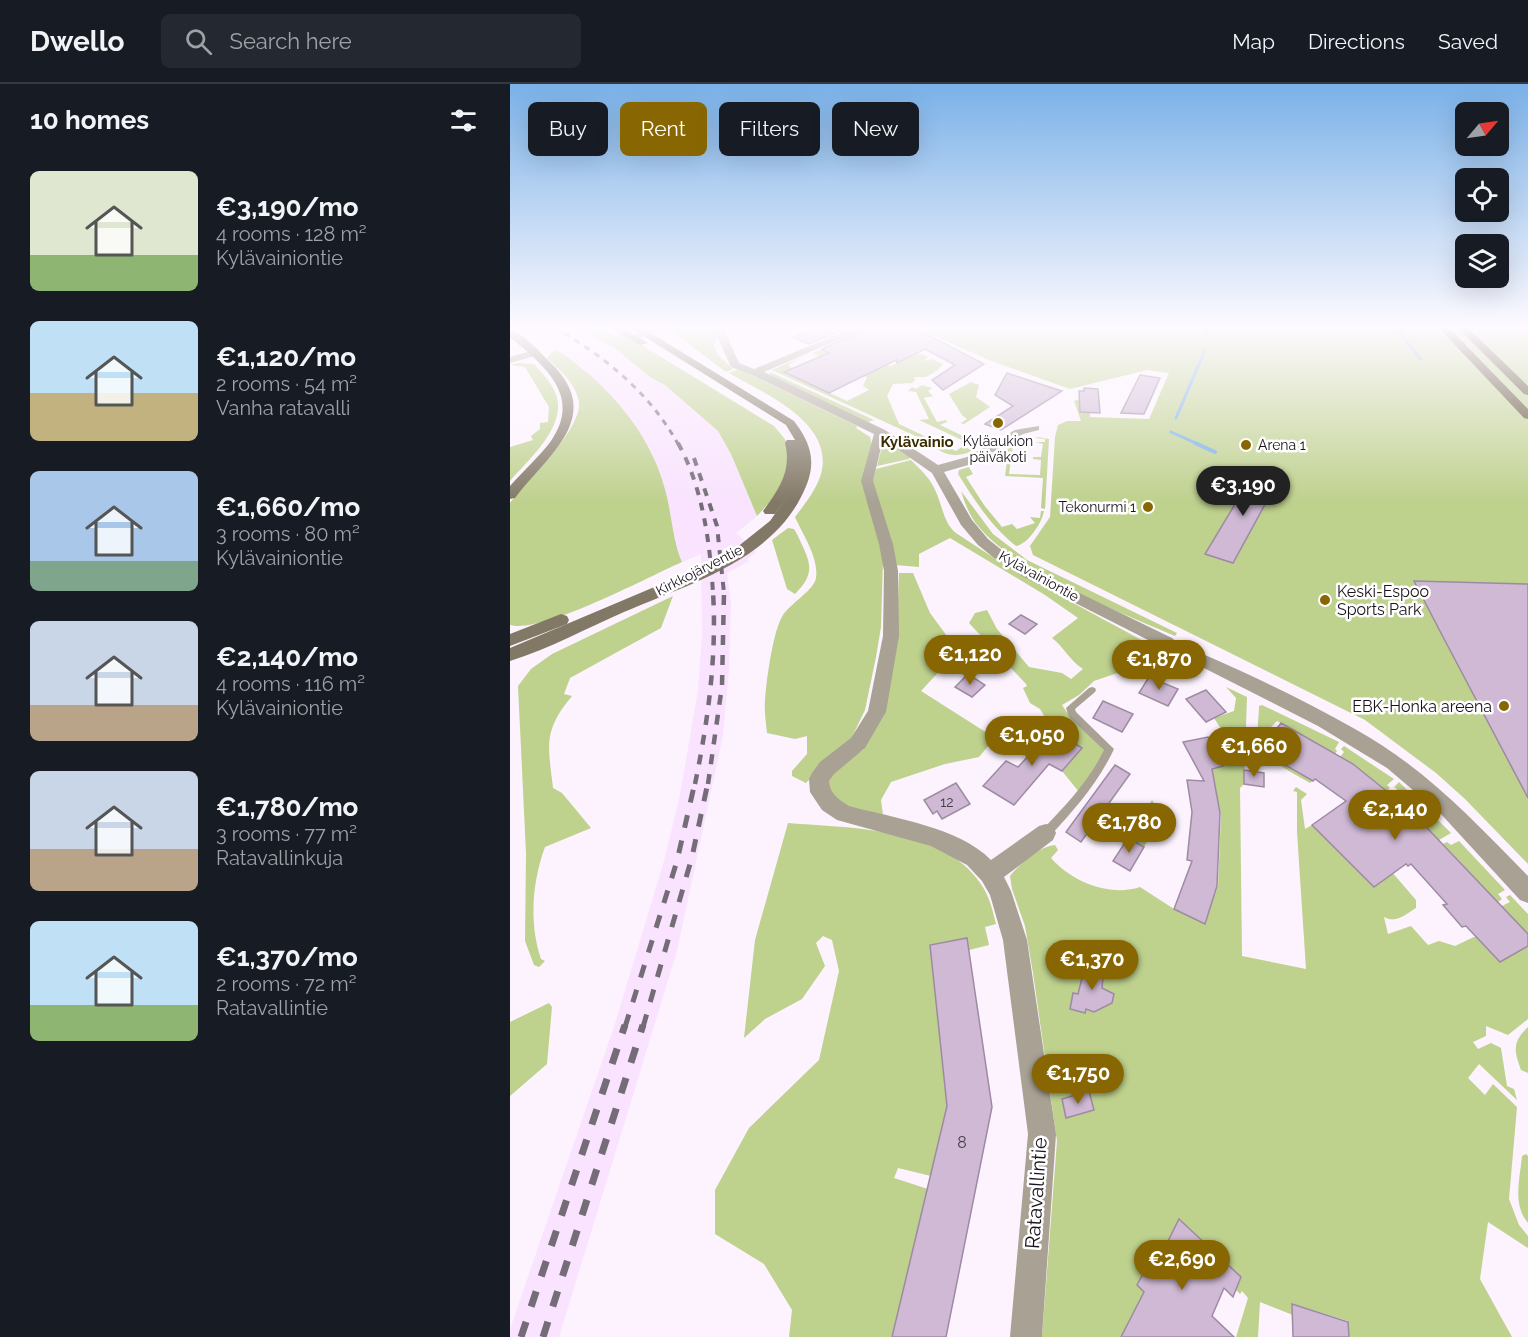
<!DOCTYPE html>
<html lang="en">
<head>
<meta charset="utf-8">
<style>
	:root { --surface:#171b24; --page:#242831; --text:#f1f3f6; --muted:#9ea1a6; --line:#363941; --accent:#886703 }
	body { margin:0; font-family:Raleway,sans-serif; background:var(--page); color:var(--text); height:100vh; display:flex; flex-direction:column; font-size:22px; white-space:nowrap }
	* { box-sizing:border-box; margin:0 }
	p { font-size:20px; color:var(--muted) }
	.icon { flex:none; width:33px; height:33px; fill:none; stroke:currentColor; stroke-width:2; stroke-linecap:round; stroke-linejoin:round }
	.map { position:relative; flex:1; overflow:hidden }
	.details { display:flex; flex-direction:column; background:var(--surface); width:510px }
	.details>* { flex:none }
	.guide { position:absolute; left:18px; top:18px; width:570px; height:54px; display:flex; gap:12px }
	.needle { width:39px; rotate:61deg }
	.buttons { position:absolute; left:945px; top:18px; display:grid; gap:12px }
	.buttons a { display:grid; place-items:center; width:54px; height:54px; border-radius:9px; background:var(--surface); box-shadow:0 6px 24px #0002; font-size:30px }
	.price { position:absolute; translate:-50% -51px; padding:0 14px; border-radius:21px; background:var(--accent); color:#fff; font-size:20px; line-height:39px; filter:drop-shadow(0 2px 3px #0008) }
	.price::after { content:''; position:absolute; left:50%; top:36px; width:18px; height:14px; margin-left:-9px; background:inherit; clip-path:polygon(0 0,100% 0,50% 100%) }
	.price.current { background:#222; color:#fff }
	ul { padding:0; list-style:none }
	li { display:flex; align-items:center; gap:18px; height:150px; padding:0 30px }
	li span { display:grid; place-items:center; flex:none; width:168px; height:120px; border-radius:9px; color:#555 }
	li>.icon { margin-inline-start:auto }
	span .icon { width:72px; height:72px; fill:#fffc; stroke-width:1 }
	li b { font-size:26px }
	h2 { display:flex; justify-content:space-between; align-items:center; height:72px; padding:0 30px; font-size:26px }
	.pill { padding:0 21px; border-radius:9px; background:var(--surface); box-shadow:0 6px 24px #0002; font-size:21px; line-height:54px }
	.pill.current { background:var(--accent); color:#fff }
	header { display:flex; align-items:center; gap:36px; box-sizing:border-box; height:84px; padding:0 30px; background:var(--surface); border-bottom:2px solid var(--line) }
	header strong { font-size:28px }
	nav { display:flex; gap:33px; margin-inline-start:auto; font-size:21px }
	.search { width:420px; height:54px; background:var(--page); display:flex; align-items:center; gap:15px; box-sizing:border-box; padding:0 21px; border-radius:9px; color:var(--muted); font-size:22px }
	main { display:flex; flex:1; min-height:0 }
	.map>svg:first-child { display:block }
	.built { fill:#f9e3fe }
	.green { fill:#bed18d }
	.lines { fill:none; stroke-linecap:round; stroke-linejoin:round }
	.stream-far1 { stroke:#76ade7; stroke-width:3 }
	.stream { stroke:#76ade7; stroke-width:4 }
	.building { fill:#cfb9d4; stroke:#9e8aa3; stroke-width:1.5 }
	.lane { fill:#a8a194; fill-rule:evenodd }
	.street { fill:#a8a194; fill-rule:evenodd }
	.secondary { fill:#827866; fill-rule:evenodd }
	.highway { fill:#514329; fill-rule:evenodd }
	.rail-far4 { stroke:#746c76; stroke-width:3; stroke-dasharray:6 6; stroke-linecap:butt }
	.rail-far3 { stroke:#746c76; stroke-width:4; stroke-dasharray:8 8; stroke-linecap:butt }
	.rail-far2 { stroke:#746c76; stroke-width:4.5; stroke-dasharray:10 10; stroke-linecap:butt }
	.rail-far1 { stroke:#746c76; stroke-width:5; stroke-dasharray:13 13; stroke-linecap:butt }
	.rail { stroke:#746c76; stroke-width:7; stroke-dasharray:16 16; stroke-linecap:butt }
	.poi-dot { fill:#886703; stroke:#fff; stroke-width:2 }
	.labels { text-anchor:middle; stroke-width:5; stroke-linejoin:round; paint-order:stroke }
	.far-poi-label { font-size:14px; fill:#1a121c; stroke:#fff }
	.far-street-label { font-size:14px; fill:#1a121c; stroke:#fff }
	.number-label { font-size:14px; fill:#473c4a }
	.far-neighbourhood-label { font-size:15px; font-weight:bold; fill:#3a2b01; stroke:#fff }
	.poi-label { font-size:16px; fill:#1a121c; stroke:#fff; text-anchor:start }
	.near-number-label { font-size:16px; fill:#473c4a }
	.near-street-label { font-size:20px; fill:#1a121c; stroke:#fff }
</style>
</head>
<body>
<header>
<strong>Dwello</strong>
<div class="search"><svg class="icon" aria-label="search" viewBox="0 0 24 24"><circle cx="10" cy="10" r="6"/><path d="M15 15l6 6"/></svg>Search here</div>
<nav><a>Map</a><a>Directions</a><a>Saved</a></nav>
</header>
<main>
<section class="details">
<h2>10 homes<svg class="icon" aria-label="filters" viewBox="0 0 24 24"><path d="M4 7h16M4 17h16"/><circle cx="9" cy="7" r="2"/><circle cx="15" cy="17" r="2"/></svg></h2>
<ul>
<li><span style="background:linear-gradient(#dfe7d0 70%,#8fb573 0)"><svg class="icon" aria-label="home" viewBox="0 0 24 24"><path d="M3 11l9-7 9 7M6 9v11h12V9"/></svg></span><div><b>€3,190/mo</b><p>4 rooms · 128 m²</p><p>Kylävainiontie</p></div></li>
<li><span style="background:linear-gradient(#bfe0f5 60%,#c2b280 0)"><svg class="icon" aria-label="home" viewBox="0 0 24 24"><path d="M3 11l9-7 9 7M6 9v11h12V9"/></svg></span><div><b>€1,120/mo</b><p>2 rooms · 54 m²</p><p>Vanha ratavalli</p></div></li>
<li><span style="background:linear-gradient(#a9c7e8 75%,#7fa58c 0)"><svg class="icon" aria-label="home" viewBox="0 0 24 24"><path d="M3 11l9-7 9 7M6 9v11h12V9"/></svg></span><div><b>€1,660/mo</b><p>3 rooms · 80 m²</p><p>Kylävainiontie</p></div></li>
<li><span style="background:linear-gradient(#c9d6e8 70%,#b9a48a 0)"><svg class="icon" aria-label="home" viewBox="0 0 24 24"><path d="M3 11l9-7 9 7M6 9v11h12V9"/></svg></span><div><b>€2,140/mo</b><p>4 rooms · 116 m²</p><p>Kylävainiontie</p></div></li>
<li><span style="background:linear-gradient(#c9d6e8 65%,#b9a48a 0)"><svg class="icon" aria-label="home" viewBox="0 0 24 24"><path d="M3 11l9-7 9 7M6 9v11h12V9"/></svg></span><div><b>€1,780/mo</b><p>3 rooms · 77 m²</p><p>Ratavallinkuja</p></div></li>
<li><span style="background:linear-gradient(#bfe0f5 70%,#8fb573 0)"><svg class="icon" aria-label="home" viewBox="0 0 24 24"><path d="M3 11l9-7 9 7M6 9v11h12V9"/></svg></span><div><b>€1,370/mo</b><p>2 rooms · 72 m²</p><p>Ratavallintie</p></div></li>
</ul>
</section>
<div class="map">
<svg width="1018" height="1253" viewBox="0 0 1018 1253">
	<rect width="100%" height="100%" fill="#fcf3fe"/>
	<!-- built -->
	<path class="built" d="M10,243H68L106,265L140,293L155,301L208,347L221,370L247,432L226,449L246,468L237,475L239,477L217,489L221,519L219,585L213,651L167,867L49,1253H0V1245L104,943L154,777L170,711L188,606L192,552L191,470L172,478L167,463L154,402L142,369L133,354L71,282Z"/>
	<!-- green -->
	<g class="green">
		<path d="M68,243H89L104,252L112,249L264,342C268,347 273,352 276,357C290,381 263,416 247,432L221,370L208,347L155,301L140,293L106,265Z"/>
		<path d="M170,243L202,244L206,248V258L203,259L207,270L223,285L216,288L161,247Z"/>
		<path d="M403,243H1018V780L955,715L926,689L855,636L523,471L520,462L540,433L545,353L548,341L557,337H571L564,317L570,315L576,328L580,329V333L639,335L659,289L637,286L560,305L479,276Z"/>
		<path d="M321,261L381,282L397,274L401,265L410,269L404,271L411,270L418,273L413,277L422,275L433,280L427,287H423L425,288L416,293H404L405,296L402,299L383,300L377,312L389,340L446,367L453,362L463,367C440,376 433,369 414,356L262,286L294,272L278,281L282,284L275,288L337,317L359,306L353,302L357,293L354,292L359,288L317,270L310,273L302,269Z"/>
		<path d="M47,266C94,297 139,346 154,402C161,424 163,459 172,478C138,493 32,550 0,541V419C17,397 72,345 69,318C66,300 50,286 37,274L42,268Z"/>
		<path d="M8,279L24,280C31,288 39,296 44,306C61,339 20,374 0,397V363L23,356L21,352L30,345V339L38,338L39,323L15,283L0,281Z"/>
		<path d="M229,285L347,342L346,344L360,353L362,361L361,424L373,476L371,543L366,573L355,626L340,657L318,675L296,699L282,692V687L297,670V652L285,655L257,649C256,638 254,627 255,617C256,598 263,546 273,531C280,520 305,505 306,494C309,474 293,451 285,433C295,420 306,406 311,390C325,338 253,309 219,289Z"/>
		<path d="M260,288L364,336L358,338L266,294L260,291Z"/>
		<path d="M461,298L469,301L466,313L480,323L454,340L451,339L457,335L452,331L439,310Z"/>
		<path d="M412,301L422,304L418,307L423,312L414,314L427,338L436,336L437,338L430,341L468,359L475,355L478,357L467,363L409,336L419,335L406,308L398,307L402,303L406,305Z"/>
		<path d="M528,353L539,355L535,425L531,424L533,394L495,392L497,377L483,375L476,378L513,355L512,361H503L499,390L530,391L531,376L523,375V373H531L533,360L526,358H535V355L526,354Z"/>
		<path d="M374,355L401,372L399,375L367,382Z"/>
		<path d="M401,376C411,386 421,395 426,408C432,421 434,440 446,449C509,492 581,528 648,565L630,570L619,585L584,597L569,611L552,621C563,640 583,649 595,667L569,708L552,687L567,660L543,646L530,625L520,619L513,604L517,602L516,600L459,539L465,529L477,526L487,545L519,583L552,589L561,595L573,585C560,577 554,563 542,554L568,534L535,511L440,454L409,470V483L385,481L381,454L362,400L366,385Z"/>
		<path d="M459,383L463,390L456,393L474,421L492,443L502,440L507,445L525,439L520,433L530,434L531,427H534C532,439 518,460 506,462C481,442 465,417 448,390L449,386Z"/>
		<path d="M451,407L483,450L517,476L667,549L665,552C610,528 506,488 469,443C460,433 455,420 451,407Z"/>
		<path d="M278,444L284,445L287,450C299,477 308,487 285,510L277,505L262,456Z"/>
		<path d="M389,489H403L420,529L448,567L411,607L485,654L469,673L435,680L381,698L371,716L373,731C347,726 329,727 317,700L326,684L353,666L373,633L387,549Z"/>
		<path d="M163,512L151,544L60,594L54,610L62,612C33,647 38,661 43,704L52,709L81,744L35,763C22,798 19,840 31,875L35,877L29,883L24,881L15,857L16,769L8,602L21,585L42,570Z"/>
		<path d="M716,603L737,613L734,700L730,704L732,872L796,885L787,748V708L783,707L786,703L797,710L791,716L795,745L802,741L864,803L880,791L862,765L906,816V824C896,830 886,840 874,833L878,850L901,842L918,861L929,857L945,862L966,852L990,878L1018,862V935L998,951L976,942V952L963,958L968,965L981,959L991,964L997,1002L1004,1005L1007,1016L969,980L958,994L975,1011L983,1000L1007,1023L999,1115L1009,1141L1018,1152V1164L978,1138L970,1195L1002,1253H839L838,1237L783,1220V1231L750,1218L748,1253H726L738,1214L732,1207L730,1210L726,1206L731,1193L669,1136L647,1179L641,1174L627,1201L634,1208L613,1253H532L547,1057L523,889L515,842L502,805L500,792C511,779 527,763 545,761L548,766L541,774C562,798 600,813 630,803L664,825L695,839L708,802L711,731L700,685L721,680L718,656L704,634L724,627L726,614Z"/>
		<path d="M752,621L829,658L825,665L827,667L825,670L767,637L761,643L766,647L755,660C773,672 784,686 803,697L800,699C782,688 750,675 748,651C747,642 749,632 749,622Z"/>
		<path d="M834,662L884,695L877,701L880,704L877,707L830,673L834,668L831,665Z"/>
		<path d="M889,698L941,749L929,756L900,726L881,711L887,705L884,703Z"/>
		<path d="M642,716C655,733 643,748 634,763L618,754Z"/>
		<path d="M278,739C340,744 439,743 474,805C480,815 483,828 486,840L475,843L479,861L459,866L456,854L420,861L437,1022L421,1092L388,1084L384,1094L418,1105L382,1253H279L282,1226L254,1180L205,1150V1106L239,1044L309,976L329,887L322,856L313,852L306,859L315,882L292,915L255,935L234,954L245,856Z"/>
		<path d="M949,757L995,806L988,810L992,815L988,818L933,760L937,758L941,761Z"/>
		<path d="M1000,811L1018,830V850L992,822L1000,818L996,813Z"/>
		<path d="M39,919L42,923L37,980L0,1012V938Z"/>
		<path d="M1018,943V989L1011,986C1004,967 1002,958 1018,943Z"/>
		<path d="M1016,1070L1018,1072V1139C1002,1120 1010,1095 1012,1072Z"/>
	</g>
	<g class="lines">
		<!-- stream-far1 -->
		<g class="stream-far1">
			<path d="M885,243L911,275"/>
			<path d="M697,251L698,243"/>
			<path d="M666,334L695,266"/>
			<path d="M661,348L688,360"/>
		</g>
		<!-- stream -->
		<path class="stream" d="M685,359L705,368"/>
	</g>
	<!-- building -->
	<g class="building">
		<path d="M306,243H339L299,260L282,253Z"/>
		<path d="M360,243H384L418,251L474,280L433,306L422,296L445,281L415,265L387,279L386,276L319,309L274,288L319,269L312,265Z"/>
		<path d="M497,289L530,300L552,307L491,346L475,340L503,322L485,311Z"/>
		<path d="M630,291L650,294L634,330L611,329Z"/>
		<path d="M574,304L588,305L590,329L570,328L569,307H574Z"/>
		<path d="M745,387L770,393L723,479L695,470Z"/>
		<path d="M904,497L1018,500V714L932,551Z"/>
		<path d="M511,531L527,540L515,550L499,540Z"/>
		<path d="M458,590L475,601L462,613L445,603Z"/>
		<path d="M639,593L668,605L658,622L629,609Z"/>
		<path d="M696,606L716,628L696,638L676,615Z"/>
		<path d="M593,617L623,630L612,648L583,634Z"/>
		<path d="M771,639L843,680L900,726L1018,850V862L990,878L956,842L952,843L933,821L937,820L901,780L898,782L896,780L864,803L802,741L836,717L805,695L803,697L765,675L769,669L755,660Z"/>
		<path d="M543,646L572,664L552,687L539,680L504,721L473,702L496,677L508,683Z"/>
		<path d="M698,653L713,682L702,685L710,729L707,802L695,840L664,825L682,777L677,776L682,728L677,696L694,697L673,658Z"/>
		<path d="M605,681L620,690L571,758L556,748Z"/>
		<path d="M734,686L754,689V703L734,700Z"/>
		<path d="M446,699L460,720L432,735L427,727L423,730L414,716Z"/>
		<path d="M618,754L634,763L620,787L603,777Z"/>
		<path d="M457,854L482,1023L436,1253H382L437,1022L420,861Z"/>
		<path d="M576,878L594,882L592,904L604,910L602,919L584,928L576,925L575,929L560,925L563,909L568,910Z"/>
		<path d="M579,1007L584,1026L556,1034L552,1015Z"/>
		<path d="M669,1135L731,1193L723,1213L714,1204L702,1232L724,1253H611L634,1208L627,1201L642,1173L647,1179Z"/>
		<path d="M782,1220L838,1238L839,1253H783Z"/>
	</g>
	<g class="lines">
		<!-- lane -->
		<path class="lane" d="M582,603L585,604L586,606L585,608L565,625L566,628L604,665C588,699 565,725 540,752L536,754L532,752L531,749L532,746C556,721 579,697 594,666L559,633L556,624L579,604Z"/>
		<!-- street -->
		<g class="street">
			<path d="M143,243H158L126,255L118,253Z"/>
			<path d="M203,243H213L229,279L244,285L345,243H358L254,288L375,346L428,381L457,373L505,346L529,342V346L513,350L465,379L434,388L462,436L478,455L493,467L522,486L662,554C674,567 687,567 702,574C750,595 799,619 845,645C914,683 964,737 1018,792V819L1010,816L930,729L877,684L808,642L690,582L667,576L650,562L512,492L483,473L468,461L451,441L422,389L373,355L363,397L383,460L388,487L389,552L376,628L355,664L324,690L319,697C320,710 328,715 339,722C383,734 449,743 481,776L529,742L536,740L543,742L546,749L543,756L494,793L501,807L517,856L546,1050L532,1253H500L518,1050L493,856L480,811L472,797L457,781L421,762L327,736L312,726L300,708L299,695L302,689L310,678L341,654L358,627L373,552L374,487L369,460L351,397L364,350L242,291L221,283Z"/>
			<path d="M24,266L28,267V271L0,279V273Z"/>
		</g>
		<!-- secondary -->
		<g class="secondary">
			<path d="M100,243H112L138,259L130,261Z"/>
			<path d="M119,243H131L284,337C304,363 307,383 291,413C258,478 176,501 114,528C77,544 39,565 0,577V564L187,485L226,464L260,437L283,404L265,430H255L253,427C269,405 282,387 275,359L277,356H285L276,341Z"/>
			<path d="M0,245C14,250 29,267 40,278C96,332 39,370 5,414L0,415V402C13,387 29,373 41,357C73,311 33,281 0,253Z"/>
			<path d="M51,530L57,532L59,536L57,540L0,562V550Z"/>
		</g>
		<!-- highway -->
		<g class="highway">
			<path d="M928,243H938L1018,325V335L1014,334Z"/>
			<path d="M947,243H957L1018,302V311L1014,310Z"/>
		</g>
		<!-- rail-far4 -->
		<path class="rail-far4" d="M44,243C95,273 139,308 168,360"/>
		<!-- rail-far3 -->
		<g class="rail-far3">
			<path d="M168,359C193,404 200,459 203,509"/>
			<path d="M184,374L207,442L214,509"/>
		</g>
		<!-- rail-far2 -->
		<g class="rail-far2">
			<path d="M185,700C198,637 207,572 203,508"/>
			<path d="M198,700L212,602L214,508"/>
		</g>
		<!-- rail-far1 -->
		<g class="rail-far1">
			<path d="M115,943L167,777L185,698"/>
			<path d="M133,943L182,773L198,698"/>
		</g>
		<!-- rail -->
		<g class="rail">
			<path d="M11,1253L115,941"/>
			<path d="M33,1253L133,941"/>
		</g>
	</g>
	<!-- sky -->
	<linearGradient id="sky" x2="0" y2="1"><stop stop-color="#7ab1e8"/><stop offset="0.58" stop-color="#fefaff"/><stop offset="1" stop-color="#fefaff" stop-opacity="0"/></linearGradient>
	<rect width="1018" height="419" fill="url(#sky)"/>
	<!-- markers -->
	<g class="poi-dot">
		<circle cx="488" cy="339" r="6"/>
		<circle cx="736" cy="361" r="6"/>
		<circle cx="638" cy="423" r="6"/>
		<circle cx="815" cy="516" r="6"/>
		<circle cx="994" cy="622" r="6"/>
	</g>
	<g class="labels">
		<!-- far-poi labels -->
		<g class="far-poi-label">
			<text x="488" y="362">Kyläaukion<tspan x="488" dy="16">päiväkoti</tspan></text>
			<text x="748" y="366" text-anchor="start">Arena 1</text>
			<text x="626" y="428" text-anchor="end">Tekonurmi 1</text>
		</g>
		<!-- far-street labels -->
		<g class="far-street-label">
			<text transform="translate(189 486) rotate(-27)" y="5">Kirkkojärventie</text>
			<text transform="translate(529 492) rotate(29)" y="5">Kylävainiontie</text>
		</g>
		<!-- number labels -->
		<g class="number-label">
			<text x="437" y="723">12</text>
		</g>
		<!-- far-neighbourhood labels -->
		<g class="far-neighbourhood-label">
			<text x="407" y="363">Kylävainio</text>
		</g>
		<!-- poi labels -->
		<g class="poi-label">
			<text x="827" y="513">Keski-Espoo<tspan x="827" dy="18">Sports Park</tspan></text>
			<text x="982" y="628" text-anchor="end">EBK-Honka areena</text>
		</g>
		<!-- near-number labels -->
		<g class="near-number-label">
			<text x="452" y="1064">8</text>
		</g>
		<!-- near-street labels -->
		<g class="near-street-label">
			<text transform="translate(526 1109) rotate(-86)" y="7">Ratavallintie</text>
		</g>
	</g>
</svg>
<div class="buttons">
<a><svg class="needle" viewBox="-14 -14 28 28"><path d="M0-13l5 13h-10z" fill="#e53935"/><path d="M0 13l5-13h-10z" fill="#9ea1a6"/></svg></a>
<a><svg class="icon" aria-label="locate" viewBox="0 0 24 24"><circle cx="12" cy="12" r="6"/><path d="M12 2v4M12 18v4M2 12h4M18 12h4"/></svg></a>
<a><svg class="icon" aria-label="layers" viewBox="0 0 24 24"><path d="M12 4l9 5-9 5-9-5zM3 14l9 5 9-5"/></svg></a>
</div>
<b class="price current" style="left:733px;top:433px">€3,190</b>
<b class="price" style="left:460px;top:602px">€1,120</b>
<b class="price" style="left:649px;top:607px">€1,870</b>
<b class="price" style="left:522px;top:683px">€1,050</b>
<b class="price" style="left:744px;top:694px">€1,660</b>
<b class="price" style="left:885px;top:757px">€2,140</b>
<b class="price" style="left:619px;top:770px">€1,780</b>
<b class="price" style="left:582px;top:907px">€1,370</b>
<b class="price" style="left:568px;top:1021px">€1,750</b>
<b class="price" style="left:672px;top:1207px">€2,690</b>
<div class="guide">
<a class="pill">Buy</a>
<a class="pill current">Rent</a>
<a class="pill">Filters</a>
<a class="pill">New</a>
</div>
</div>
</main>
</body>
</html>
